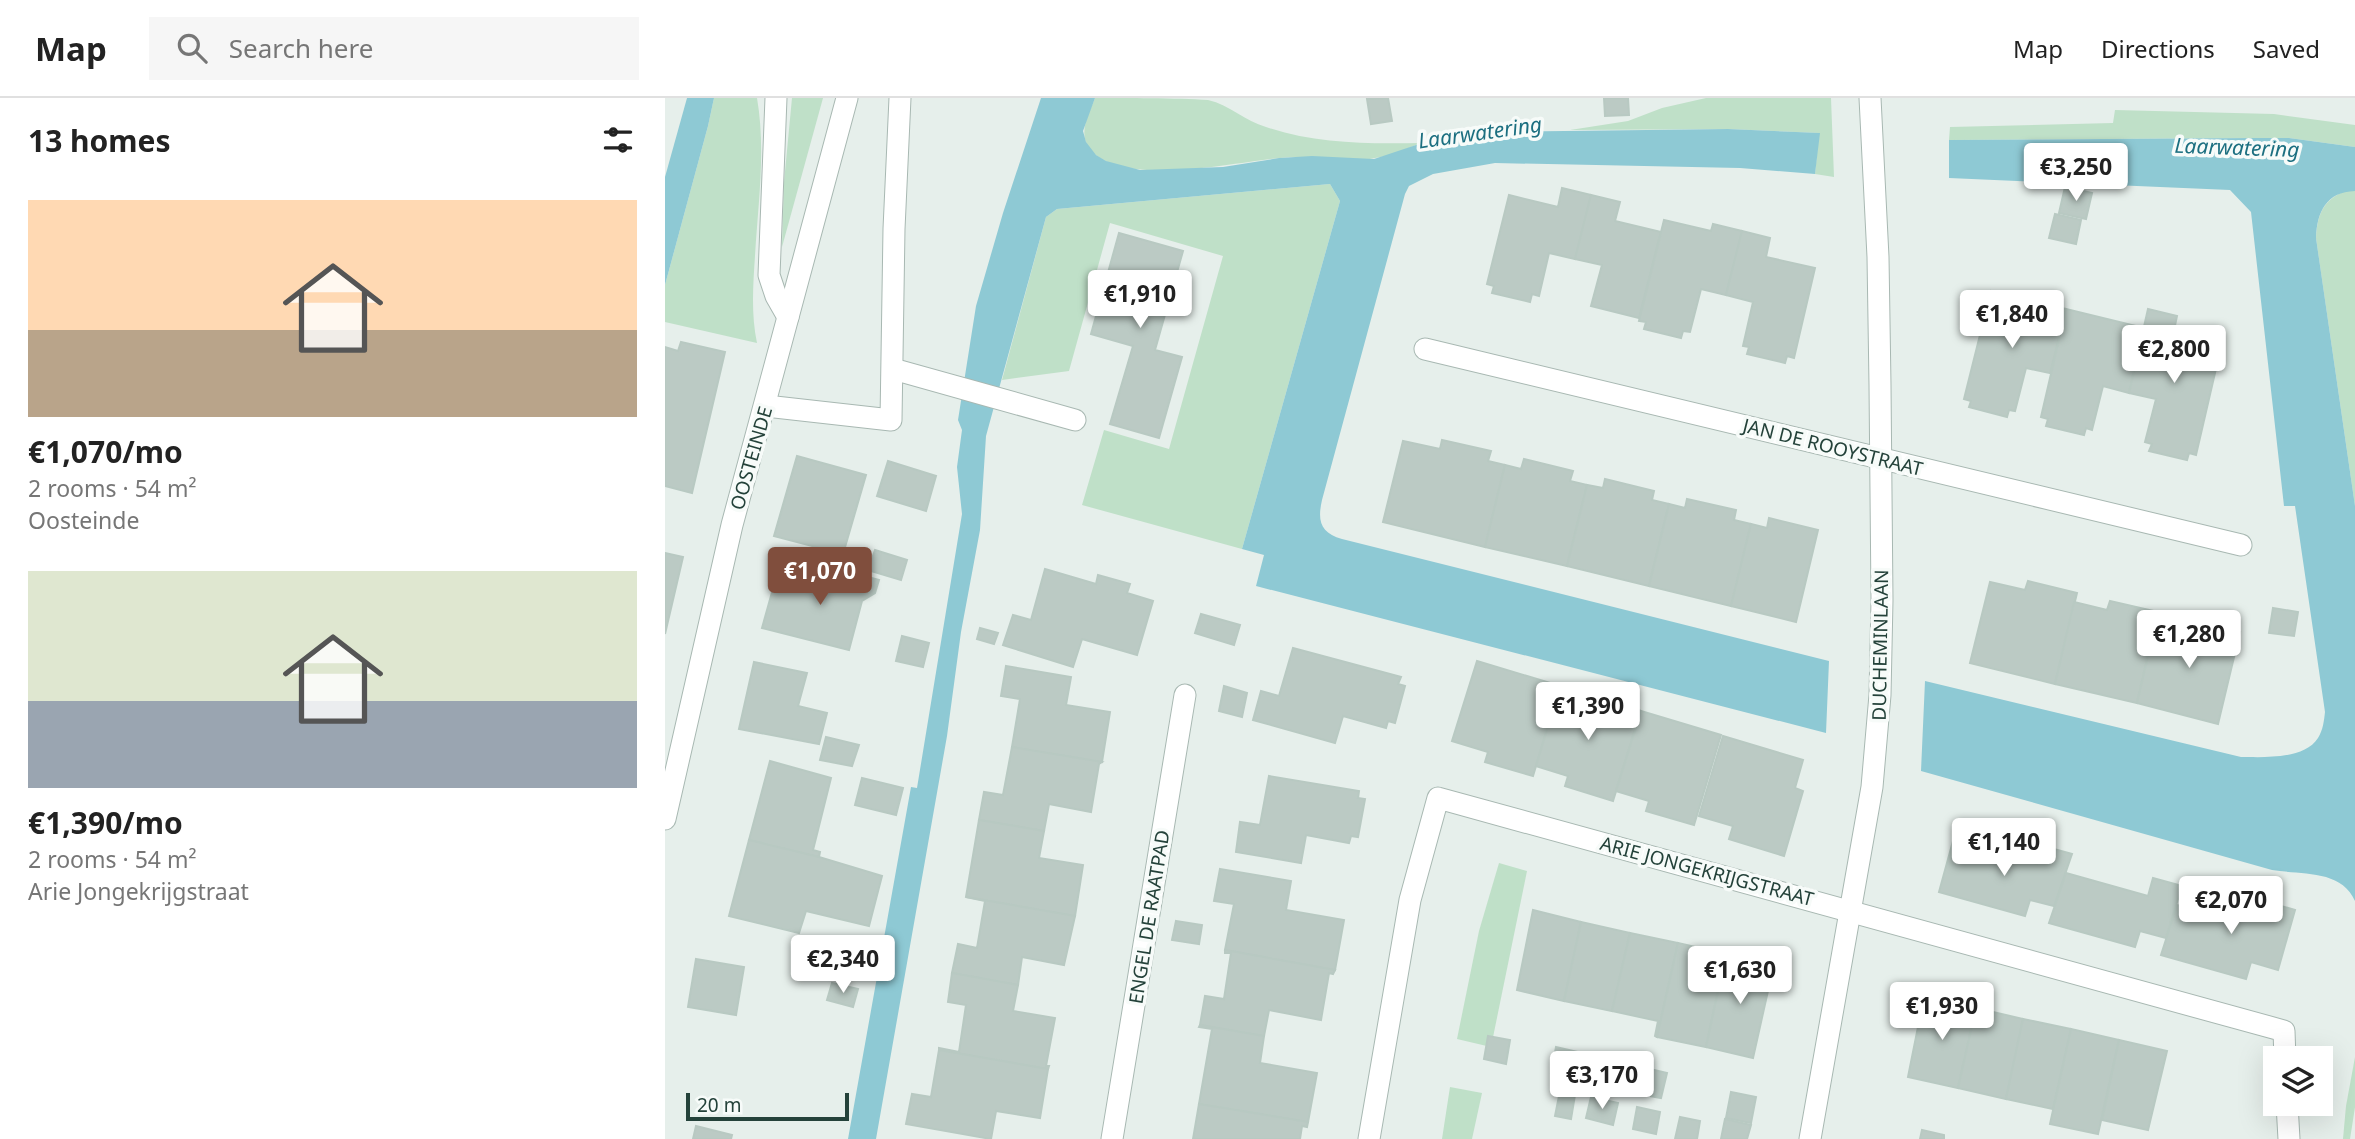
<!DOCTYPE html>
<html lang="en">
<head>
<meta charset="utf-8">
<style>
	:root { --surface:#fff; --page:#f6f6f6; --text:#222; --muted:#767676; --line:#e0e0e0; --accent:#804e3d }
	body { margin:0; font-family:"Noto Sans",sans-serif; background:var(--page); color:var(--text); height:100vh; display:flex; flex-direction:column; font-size:26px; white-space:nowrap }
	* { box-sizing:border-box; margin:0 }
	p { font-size:23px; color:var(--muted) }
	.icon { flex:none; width:38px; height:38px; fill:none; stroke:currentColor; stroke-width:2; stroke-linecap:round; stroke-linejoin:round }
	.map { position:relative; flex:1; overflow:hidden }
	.drawer { display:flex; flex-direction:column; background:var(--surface); width:665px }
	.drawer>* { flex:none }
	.buttons { position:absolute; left:1598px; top:948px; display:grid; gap:14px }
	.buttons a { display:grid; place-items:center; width:70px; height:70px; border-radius:0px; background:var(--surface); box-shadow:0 7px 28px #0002; font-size:35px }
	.scale { position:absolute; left:21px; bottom:18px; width:163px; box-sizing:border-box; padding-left:7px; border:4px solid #24423a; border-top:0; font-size:19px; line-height:24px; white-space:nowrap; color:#24423a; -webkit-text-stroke:5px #f7fbf9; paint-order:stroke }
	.price { position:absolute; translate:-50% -60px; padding:0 16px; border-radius:7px; background:#fff; color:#222; font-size:23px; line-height:46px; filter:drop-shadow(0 2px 4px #0008) }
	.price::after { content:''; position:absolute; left:50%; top:42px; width:21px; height:16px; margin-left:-10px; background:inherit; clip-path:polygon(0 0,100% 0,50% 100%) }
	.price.current { background:var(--accent); color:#fff }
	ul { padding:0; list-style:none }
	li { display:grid; align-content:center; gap:14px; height:371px; padding:0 28px }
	li span { display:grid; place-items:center; height:217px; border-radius:0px; color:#555 }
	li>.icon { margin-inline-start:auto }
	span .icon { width:126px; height:126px; fill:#fffc; stroke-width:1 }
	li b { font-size:30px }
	h2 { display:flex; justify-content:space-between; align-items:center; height:84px; padding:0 28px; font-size:30px }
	header { display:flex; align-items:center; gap:42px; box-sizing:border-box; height:98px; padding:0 35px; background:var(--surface); border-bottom:2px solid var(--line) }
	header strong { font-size:33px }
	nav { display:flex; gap:38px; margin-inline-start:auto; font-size:24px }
	.search { width:490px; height:63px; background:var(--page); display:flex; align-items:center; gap:18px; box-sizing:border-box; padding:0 24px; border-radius:0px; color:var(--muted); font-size:26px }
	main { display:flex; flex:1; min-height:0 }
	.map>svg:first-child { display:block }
	.green { fill:#bfe0c8 }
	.water { fill:#8ec9d4 }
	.building { fill:#bbcac4; stroke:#b8c9c2; stroke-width:2 }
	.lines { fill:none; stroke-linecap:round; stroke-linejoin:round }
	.service-casing { stroke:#a8b8b2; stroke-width:23 }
	.minor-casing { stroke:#a8b8b2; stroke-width:23 }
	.tertiary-casing { stroke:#a8b8b2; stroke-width:23 }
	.service { stroke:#fff; stroke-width:21 }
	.minor { stroke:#fff; stroke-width:21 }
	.tertiary { stroke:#fff; stroke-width:21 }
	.labels { text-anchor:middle; stroke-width:7; stroke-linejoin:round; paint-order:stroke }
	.street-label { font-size:19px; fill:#24423a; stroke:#f7fbf9 }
	.water-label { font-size:21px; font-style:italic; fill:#1c6f80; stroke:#f7fbf9 }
</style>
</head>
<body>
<header>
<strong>Map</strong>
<div class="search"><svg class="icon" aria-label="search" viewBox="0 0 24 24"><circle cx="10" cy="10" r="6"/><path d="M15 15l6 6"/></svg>Search here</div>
<nav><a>Map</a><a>Directions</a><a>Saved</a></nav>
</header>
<main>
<section class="drawer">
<h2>13 homes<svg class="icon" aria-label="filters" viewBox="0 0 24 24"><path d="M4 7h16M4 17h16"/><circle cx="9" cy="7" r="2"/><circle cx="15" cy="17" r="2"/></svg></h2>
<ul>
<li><span style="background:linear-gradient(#ffd9b3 60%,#b9a48a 0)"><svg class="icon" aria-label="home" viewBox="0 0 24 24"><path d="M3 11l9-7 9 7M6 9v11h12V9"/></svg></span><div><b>€1,070/mo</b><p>2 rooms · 54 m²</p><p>Oosteinde</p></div></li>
<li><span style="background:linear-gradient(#dfe7d0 60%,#9aa5b1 0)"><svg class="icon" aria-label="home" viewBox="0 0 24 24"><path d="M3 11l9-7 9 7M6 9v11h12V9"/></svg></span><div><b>€1,390/mo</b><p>2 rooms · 54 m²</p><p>Arie Jongekrijgstraat</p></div></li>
</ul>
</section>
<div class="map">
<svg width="1690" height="1041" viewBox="0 0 1690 1041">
	<rect width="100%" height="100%" fill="#e6efeb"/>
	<!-- green -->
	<g class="green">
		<path d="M49,0H92C101,52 93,106 90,158C88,187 86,217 92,245L0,224V187L43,28Z"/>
		<path d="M127,0H158L117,149L119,84Z"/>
		<path d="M430,0C463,0 511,0 543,2C565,7 580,23 601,29C651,46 704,46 756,45C741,51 726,58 710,60C682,66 646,56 615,60C571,64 455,91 424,50C413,34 424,16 430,0Z"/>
		<path d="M1041,0H1166L1169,79L1150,76L1154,35L1063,31L905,32L963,23L997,10Z"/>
		<path d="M1450,12L1609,16L1690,27V49L1624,40H1587L1284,42L1285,29L1448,25Z"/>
		<path d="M665,86L675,103L577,451L417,407L439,332L504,351L558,158L445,125L404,273L337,282L381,119L392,111Z"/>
		<path d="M1680,93H1690V408L1651,140C1652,117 1658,102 1680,93Z"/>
		<path d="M834,765L862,773L826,949L792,941L814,833Z"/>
		<path d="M1690,959V1009L1685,1041H1678L1681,1008Z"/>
		<path d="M785,989L817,995L807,1041H777Z"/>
	</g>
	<!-- water -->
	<g class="water">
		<path d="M22,0H49L43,28L0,187V79Z"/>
		<path d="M376,0H430L418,33L421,44L431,57L441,63L475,72L558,69L614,60L647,58L709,61L772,40L813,34L1063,31L1155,35L1150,76L1075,70L830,65L768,76L744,88L740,96L657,402C652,424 656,435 677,441L1164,563L1161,635L591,488L599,457L577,451L675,103L665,86L392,111L381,119L321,338L315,432L296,534L282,638L211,1041H183L246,689L252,690L297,416L292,369L297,332L293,322L311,208L338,115Z"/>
		<path d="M1587,40H1624L1690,49V93C1661,94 1652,114 1651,140L1690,408V803C1676,771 1636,777 1607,772L1256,673L1260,583L1576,659C1598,659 1639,662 1653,640C1658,632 1659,623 1660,614L1630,408H1619L1586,114L1565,92L1284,80V42Z"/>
	</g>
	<!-- building -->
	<g class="building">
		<path d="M723,0L727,23L706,26L702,1Z"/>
		<path d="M939,0H963L964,17L940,18Z"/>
		<path d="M1400,89L1427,95L1421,121L1394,115Z"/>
		<path d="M897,90L926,97L910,161L884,155L874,198L867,196L865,204L827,195L829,188L822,186L844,97L893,109Z"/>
		<path d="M926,97L955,104L950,123L996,134L974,220L926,208L937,167L910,161Z"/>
		<path d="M1390,116L1416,122L1411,146L1384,140Z"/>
		<path d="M999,122L1046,133L1048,126L1077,133L1061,197L1036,191L1025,234L1018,233L1016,240L979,231L981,224L974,223Z"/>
		<path d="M1077,133L1105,140L1101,159L1150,170L1129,260L1122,258L1120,265L1082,256L1084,249L1078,248L1088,204L1061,197Z"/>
		<path d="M454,135L518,153L490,252L517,259L494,340L445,326L468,248L426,236Z"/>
		<path d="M1326,193L1401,211L1385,275L1361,270L1350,313L1344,312L1342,319L1304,309L1306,303L1299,301Z"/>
		<path d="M1401,211L1479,230L1464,295L1438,288L1427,332L1421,330L1419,337L1381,328L1383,321L1376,319Z"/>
		<path d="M1483,211L1512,218L1508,237L1556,249L1531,357L1524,355L1522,362L1484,353L1487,346L1480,344L1491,301L1464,295Z"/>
		<path d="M16,244L60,254L27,395L0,388V249L13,253Z"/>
		<path d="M777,342L826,353L823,363L840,367L820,449L718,424L738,343L775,351Z"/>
		<path d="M132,358L201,377L178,456L109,438Z"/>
		<path d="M859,361L908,373L905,383L922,387L902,468L820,449L840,367L856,371Z"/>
		<path d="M223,363L271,378L261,413L212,398Z"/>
		<path d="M940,381L989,393L987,402L1004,406L984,488L902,468L922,387L938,390Z"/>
		<path d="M1022,401L1071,412L1069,422L1086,426L1066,508L984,488L1004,406L1020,410Z"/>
		<path d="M1104,420L1153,432L1131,524L1066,508L1086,426L1102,430Z"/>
		<path d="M210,452L242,462L236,482L203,472Z"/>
		<path d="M0,455L18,459L0,536Z"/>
		<path d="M154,466L214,482L210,495L197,503L184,552L97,530L111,480L147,490Z"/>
		<path d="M380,471L431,486L433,477L465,486L462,495L488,503L472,557L417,541L408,569L338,547L348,517L366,522Z"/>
		<path d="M1363,483L1412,495L1390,586L1305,565L1325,484L1360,492Z"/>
		<path d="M1445,503L1493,514L1472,605L1390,586L1409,504L1442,512Z"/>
		<path d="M1608,510L1633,514L1629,538L1604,535Z"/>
		<path d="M536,516L575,527L569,547L530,535Z"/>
		<path d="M1527,522L1575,534L1553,626L1472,605L1491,523L1524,531Z"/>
		<path d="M315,530L333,535L329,546L312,541Z"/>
		<path d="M237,538L264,545L258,569L231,563Z"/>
		<path d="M628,550L736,579L733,586L740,588L730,625L723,623L721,630L678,618L670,645L588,622L596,593L614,598Z"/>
		<path d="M812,563L895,588L868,678L820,664L823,654L787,643Z"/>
		<path d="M89,564L142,575L133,608L162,615L154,646L74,631Z"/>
		<path d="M341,568L406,579L401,607L445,614L437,664L347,649L355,601L336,598Z"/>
		<path d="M559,588L582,595L577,619L554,613Z"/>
		<path d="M895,588L976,613L948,703L900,688L903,678L871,668Z"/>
		<path d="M976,613L1056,637L1029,727L981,713L984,703L951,693Z"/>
		<path d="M1058,638L1138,662L1130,690L1138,693L1119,758L1064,741L1068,728L1034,718Z"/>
		<path d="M161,639L194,647L187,668L155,662Z"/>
		<path d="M347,649L437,664L434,666L426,714L384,706L379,733L314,722L319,694L338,697Z"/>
		<path d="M105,663L166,680L148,752L155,754L154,759L84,742Z"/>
		<path d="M604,678L694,693L693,700L700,701L693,739L686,738L684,745L641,737L636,765L571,754L575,724L595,727Z"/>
		<path d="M197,680L238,690L231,717L190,707Z"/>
		<path d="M314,722L379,733L374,760L418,767L410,818L301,799Z"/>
		<path d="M84,742L154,759L217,778L204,828L141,813L134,835L64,818Z"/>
		<path d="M1288,743L1372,766L1378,748L1407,756L1389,808L1365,802L1360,818L1274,794Z"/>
		<path d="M555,771L626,783L621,812L679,822L670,872L560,852L569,806L549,803Z"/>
		<path d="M1401,775L1483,798L1488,780L1517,788L1501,840L1475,833L1470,849L1384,825Z"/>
		<path d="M1569,794L1630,812L1613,872L1586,864L1581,881L1496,857L1512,807L1561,821Z"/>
		<path d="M301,799L410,818L399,867L357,859L353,887L287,875L293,846L312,850L320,803Z"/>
		<path d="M868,812L916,824L899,903L852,892Z"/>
		<path d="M511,823L537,827L534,846L507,842Z"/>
		<path d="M916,824L965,835L947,913L899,903Z"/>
		<path d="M965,835L1013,845L992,939L990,938L993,923L947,913Z"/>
		<path d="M1013,845L1061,856L1041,949L992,939Z"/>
		<path d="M560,852L670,872L668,876L664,875L656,922L604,912L599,938L535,927L540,898L559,901L566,855H560Z"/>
		<path d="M1061,856L1109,866L1088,960L1041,949Z"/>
		<path d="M31,861L79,869L71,917L23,909Z"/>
		<path d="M287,875L353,887L348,913L390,920L381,968H384L383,971L274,952V950L294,954L301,907L283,904Z"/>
		<path d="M167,885L193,891L188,909L162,902Z"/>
		<path d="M1259,899L1311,910L1293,990L1243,979Z"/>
		<path d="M1311,910L1358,921L1341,1001L1293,990Z"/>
		<path d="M1358,921L1406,931L1388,1011L1341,1001Z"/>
		<path d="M535,927L599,938L595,965L652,975L643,1024L534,1006L547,931L534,929Z"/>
		<path d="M1406,931L1454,942L1433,1036L1385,1026Z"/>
		<path d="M823,938L845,942L841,966L819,961Z"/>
		<path d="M1454,942L1502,953L1483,1032L1437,1022Z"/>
		<path d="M891,949L917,955L911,981L886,975Z"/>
		<path d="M274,952L383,971L375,1020L331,1013L326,1041L241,1026L247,996L266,999Z"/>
		<path d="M985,971L1002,975L996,1000L979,997Z"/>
		<path d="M895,993L910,997L906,1021L890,1018Z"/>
		<path d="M1066,994L1091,999L1086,1025L1061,1020Z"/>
		<path d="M926,999L953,1005L948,1027L921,1020Z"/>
		<path d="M534,1006L643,1024L642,1029L637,1028L635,1041H528Z"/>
		<path d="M972,1009L995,1014L991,1036L968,1031Z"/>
		<path d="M1015,1019L1035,1023L1032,1041H1010Z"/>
		<path d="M1060,1021L1086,1027L1082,1041H1056Z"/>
		<path d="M31,1028L67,1037L66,1041H28Z"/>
		<path d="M1257,1032L1279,1037V1041H1255Z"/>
	</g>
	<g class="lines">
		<defs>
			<g id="service">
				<path d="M228,271L410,322"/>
				<path d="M101,308L226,322L229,131L235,0"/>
			</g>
			<g id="minor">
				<path d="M111,0L104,177L111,198L123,219"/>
				<path d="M760,251L1576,447"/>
				<path d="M1622,1006L1624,1041"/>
				<path d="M447,1041L520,597"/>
				<path d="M704,1041L745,802L773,700L1619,933L1620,961"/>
				<path d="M1145,1041L1207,689L1215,597L1217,502L1215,287L1213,159L1205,0"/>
			</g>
			<path id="tertiary" d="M0,721L67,427L182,0"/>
		</defs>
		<!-- service casing -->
		<use href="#service" class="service-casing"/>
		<!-- minor casing -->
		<use href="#minor" class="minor-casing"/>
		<!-- tertiary casing -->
		<use href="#tertiary" class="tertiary-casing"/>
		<!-- service -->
		<use href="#service" class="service"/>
		<!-- minor -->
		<use href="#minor" class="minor"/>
		<!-- tertiary -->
		<use href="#tertiary" class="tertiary"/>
	</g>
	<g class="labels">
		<!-- street labels -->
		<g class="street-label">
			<text transform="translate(1168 349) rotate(14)" y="7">JAN DE ROOYSTRAAT</text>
			<text transform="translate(86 360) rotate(-74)" y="7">OOSTEINDE</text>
			<text transform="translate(1215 547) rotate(-89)" y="7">DUCHEMINLAAN</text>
			<text transform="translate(1042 773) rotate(15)" y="7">ARIE JONGEKRIJGSTRAAT</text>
			<text transform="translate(484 819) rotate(-81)" y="7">ENGEL DE RAATPAD</text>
		</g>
		<!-- water labels -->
		<g class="water-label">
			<text transform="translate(815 35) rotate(-8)" y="7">Laarwatering</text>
			<text transform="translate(1572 50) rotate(2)" y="7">Laarwatering</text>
		</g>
	</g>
</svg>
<div class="buttons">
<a><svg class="icon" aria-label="layers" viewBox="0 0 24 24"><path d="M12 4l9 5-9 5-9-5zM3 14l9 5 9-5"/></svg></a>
</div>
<div class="scale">20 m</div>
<b class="price" style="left:1411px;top:105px">€3,250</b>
<b class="price" style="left:475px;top:232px">€1,910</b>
<b class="price" style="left:1347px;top:252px">€1,840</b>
<b class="price" style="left:1509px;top:287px">€2,800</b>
<b class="price current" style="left:155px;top:509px">€1,070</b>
<b class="price" style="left:1524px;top:572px">€1,280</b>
<b class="price" style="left:923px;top:644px">€1,390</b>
<b class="price" style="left:1339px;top:780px">€1,140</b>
<b class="price" style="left:1566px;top:838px">€2,070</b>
<b class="price" style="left:178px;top:897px">€2,340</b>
<b class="price" style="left:1075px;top:908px">€1,630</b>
<b class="price" style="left:1277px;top:944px">€1,930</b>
<b class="price" style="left:937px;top:1013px">€3,170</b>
</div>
</main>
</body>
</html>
